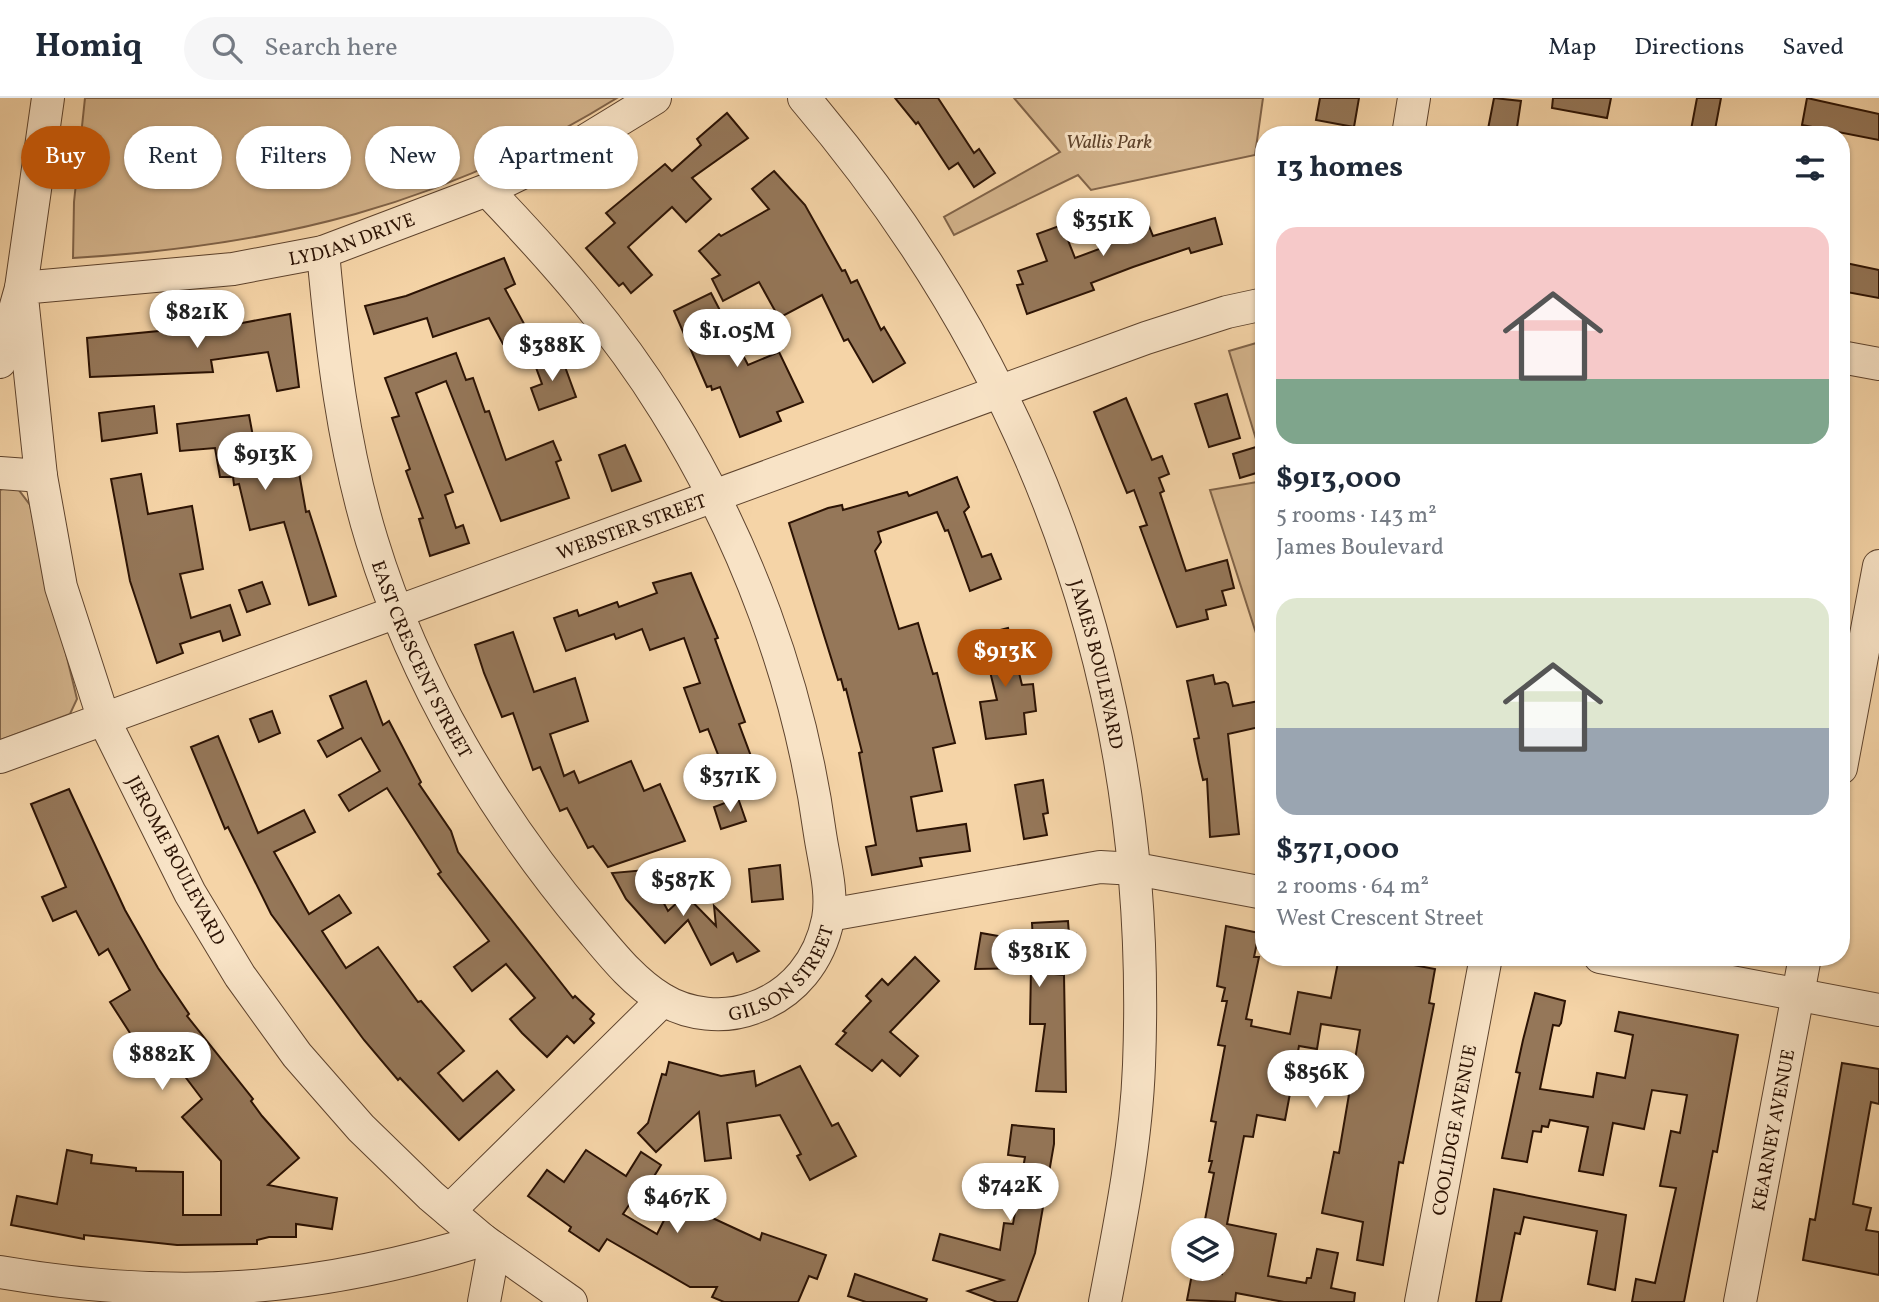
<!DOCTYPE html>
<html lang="en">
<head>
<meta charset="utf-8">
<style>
	:root { --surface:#fff; --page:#f6f6f7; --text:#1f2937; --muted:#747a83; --line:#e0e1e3; --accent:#b45309 }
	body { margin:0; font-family:Vollkorn,serif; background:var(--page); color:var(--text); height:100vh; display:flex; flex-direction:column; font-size:26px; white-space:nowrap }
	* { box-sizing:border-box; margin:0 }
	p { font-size:23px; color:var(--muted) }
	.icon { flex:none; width:38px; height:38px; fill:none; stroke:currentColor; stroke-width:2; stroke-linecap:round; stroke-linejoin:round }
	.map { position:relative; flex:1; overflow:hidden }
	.side { position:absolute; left:1255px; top:28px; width:595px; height:840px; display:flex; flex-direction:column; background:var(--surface); border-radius:28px; box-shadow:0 2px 5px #0004 }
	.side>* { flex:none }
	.top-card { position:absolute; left:21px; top:28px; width:665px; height:63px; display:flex; gap:14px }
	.fabs { position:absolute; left:1171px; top:1120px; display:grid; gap:14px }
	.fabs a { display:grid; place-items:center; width:63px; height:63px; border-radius:50%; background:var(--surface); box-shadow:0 2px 5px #0004; font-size:35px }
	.price { position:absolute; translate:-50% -60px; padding:0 16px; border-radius:24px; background:#fff; color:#222; font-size:23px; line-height:46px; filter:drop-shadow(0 2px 4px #0008) }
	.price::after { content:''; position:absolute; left:50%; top:42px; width:21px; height:16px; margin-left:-10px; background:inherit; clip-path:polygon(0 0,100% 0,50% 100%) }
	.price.selected { background:var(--accent); color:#fff }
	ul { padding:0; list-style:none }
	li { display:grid; align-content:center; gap:14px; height:371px; padding:0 21px }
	li span { display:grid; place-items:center; height:217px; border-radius:21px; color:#555 }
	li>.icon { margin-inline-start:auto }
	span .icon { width:126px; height:126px; fill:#fffc; stroke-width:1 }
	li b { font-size:30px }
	h2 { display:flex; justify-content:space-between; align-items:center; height:84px; padding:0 21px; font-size:30px }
	.pill { padding:0 24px; border-radius:32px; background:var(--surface); box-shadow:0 2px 5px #0004; font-size:24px; line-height:63px }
	.pill.selected { background:var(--accent); color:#fff }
	header { display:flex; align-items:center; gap:42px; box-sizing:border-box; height:98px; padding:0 35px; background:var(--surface); border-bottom:2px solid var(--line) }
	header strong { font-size:33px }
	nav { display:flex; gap:38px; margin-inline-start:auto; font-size:24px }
	.search { width:490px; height:63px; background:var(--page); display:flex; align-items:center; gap:18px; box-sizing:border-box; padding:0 24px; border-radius:38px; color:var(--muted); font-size:26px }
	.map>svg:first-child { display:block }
	.green { fill:#d3b38b; stroke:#806348; stroke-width:2 }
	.building { fill:#957759; stroke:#2c1304; stroke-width:2 }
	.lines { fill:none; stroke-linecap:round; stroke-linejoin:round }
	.minor-casing { stroke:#5e432d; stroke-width:34 }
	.minor { stroke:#f8e3c6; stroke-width:32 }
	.labels { text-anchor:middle; stroke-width:6; stroke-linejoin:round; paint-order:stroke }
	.park-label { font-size:19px; font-style:italic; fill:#5e432c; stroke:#f8e3c6 }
	.street-label { font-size:19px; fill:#2c1304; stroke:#f8e3c6 }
</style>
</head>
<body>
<header>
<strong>Homiq</strong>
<div class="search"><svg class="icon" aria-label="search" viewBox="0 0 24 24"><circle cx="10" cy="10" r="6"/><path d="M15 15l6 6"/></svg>Search here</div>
<nav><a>Map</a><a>Directions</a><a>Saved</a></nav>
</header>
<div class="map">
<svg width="1879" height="1204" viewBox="0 0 1879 1204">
	<rect width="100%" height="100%" fill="#f5d4a7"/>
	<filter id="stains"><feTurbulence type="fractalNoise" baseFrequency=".00286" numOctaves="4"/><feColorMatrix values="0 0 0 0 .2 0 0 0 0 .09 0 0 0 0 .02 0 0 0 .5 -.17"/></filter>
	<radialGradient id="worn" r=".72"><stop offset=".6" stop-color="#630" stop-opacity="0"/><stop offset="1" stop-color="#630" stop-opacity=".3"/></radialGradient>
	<!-- green -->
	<g class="green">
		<path d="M85,0H617C443,108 275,148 73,160L74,104Z"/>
		<path d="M1014,0H1263L1255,57L1091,92L1078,77L954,137L944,119L1060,54Z"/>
		<path d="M1263,243H1264L1263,364L1229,253Z"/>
		<path d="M1263,383H1264L1263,557L1210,392Z"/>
		<path d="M5,390L18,391L30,407L77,601L70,616L0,642V392Z"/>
	</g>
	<!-- building -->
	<g class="building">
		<path d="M895,0H938L974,55L979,51L995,75L974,89L958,65L949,71L918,24L916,26Z"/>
		<path d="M1320,0H1359L1354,29L1316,22Z"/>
		<path d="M1494,0L1521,3L1516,36L1488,31Z"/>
		<path d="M1553,0H1611L1607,20L1552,10Z"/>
		<path d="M1697,0H1721L1714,37H1690Z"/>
		<path d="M1807,0L1879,16V42L1802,27Z"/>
		<path d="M727,15L748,40L692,80L711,101L686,124L672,109L628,149L652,177L631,195L623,185L619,188L586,150L615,125L606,115L665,66L672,73L701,47L697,41Z"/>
		<path d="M774,73L805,107L842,173L845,172L851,185L857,182L881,232L884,229L905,265L873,284L848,241L844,243L822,197L779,220L759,184L723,203L712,181L720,177L699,153L719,136L721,138L769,111L752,91Z"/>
		<path d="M1116,107L1126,136L1149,128L1153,138L1215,120L1222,146L1191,155L1189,150L1133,169L1091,185L1094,192L1027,216L1017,187L1023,186L1018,173L1047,163L1037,136L1062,127L1075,160L1110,147L1098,113Z"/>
		<path d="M504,160L515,186L505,191L528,233L503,246L489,220L433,239L427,220L374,236L365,208L406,198Z"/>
		<path d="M1841,164L1879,172V200L1841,193Z"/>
		<path d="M711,195L748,267L779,254L803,304L777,314L781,323L740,339L720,289L712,292L711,288L707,289L674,213Z"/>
		<path d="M290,216L299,289L277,293L268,254L211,262L213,274L90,279L87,240L242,225Z"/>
		<path d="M456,255L466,282L473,280L485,314L489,313L506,362L553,343L561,362L556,364L569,400L501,423L446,283L416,295L453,394L445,397L456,430L463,427L469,445L430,458L419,421L423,420L406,373L410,371L392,320L399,318L385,280Z"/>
		<path d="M560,255L576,299L539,312L531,290L542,286L534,264Z"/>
		<path d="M1227,296L1240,340L1209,349L1195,306Z"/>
		<path d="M1126,300L1152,362L1162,358L1169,376L1159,380L1164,393L1160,395L1186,473L1227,462L1234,490L1222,493L1226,507L1206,512L1208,521L1177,529L1140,429L1147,427L1134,392L1127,395L1094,314Z"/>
		<path d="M154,308L157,335L102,343L99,315Z"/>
		<path d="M249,317L257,360L295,352L306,414L309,413L336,498L309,507L284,424L250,432L239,386L234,387L233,379H220L215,350L180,353L177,326Z"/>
		<path d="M625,347L641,383L612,393L599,357Z"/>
		<path d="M1256,349L1263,373L1240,380L1233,356Z"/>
		<path d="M141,376L148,416L192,408L203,471L180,476L191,520L230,507L240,537L223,543L220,533L180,546L183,555L157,565L130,483L111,381Z"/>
		<path d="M957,379L969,409L964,414L982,459L991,456L1001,481L970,493L948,432L945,433L937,414L878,434L881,444L875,453L899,531L918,525L933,576L937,575L955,645L933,650L942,693L911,699L917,733L966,726L970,753L920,760L922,768L872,777L866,749L876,747L859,655L862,654L846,591L844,592L841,581L838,582L789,425L828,410L842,407L843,412L907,394L909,398Z"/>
		<path d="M691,475L718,540L715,541L745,624L739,626L761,685L733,695L708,631L700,634L684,590L700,585L684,540L650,552L642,531L616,541L614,536L566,553L554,520L577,512L579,518L617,504L619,509L657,495L653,485Z"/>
		<path d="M262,484L270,506L247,514L239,492Z"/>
		<path d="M1008,530L1022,587L1033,586L1036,613L1024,615L1026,636L986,641L980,604L997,602L981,537Z"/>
		<path d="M513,534L534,594L575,580L588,623L550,636L564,678L574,673L579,685L631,663L644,693L660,686L685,743L608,769L593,748L588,750L567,710L560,713L540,669L533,672L513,615L502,619L484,575L475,547Z"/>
		<path d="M1213,577L1215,586L1225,584L1228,586L1233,608L1264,602V628L1228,636L1239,736L1210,739L1207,681L1203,682L1199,665L1194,641L1199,640L1187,583Z"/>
		<path d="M366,583L383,627L389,623L421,684L419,686L451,733L458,754L573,900L575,898L594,916L590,921L594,925L574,945L567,938L547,959L522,935L510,921L535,900L506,866L472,893L454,869L489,843L438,776L441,774L387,690L349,713L339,697L380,673L361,640L327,659L318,643L343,630L330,598Z"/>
		<path d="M272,613L280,635L259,644L250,621Z"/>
		<path d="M218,638L258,735L304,712L315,734L274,754L309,816L339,797L351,815L322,833L346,870L378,849L418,904L421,903L464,953L438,975L463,1003L497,973L514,992L459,1042L400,980L398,982L364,942L271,816L228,729L225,731L191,649Z"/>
		<path d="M1043,682L1048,715L1043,716L1047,737L1024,741L1015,687Z"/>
		<path d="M69,691L125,812L158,870L189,916L187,918L253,1001L251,1003L262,1018L299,1060L268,1087L337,1100L332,1131L296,1126V1139H269L257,1142V1146L177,1147L84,1137V1141L11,1127L17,1098L57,1106L67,1052L92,1057L91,1065L136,1070V1073L183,1074V1117H221V1063L182,1019L202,1001L174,964L157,977L110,904L130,892L108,851L99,857L76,813L53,823L42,799L66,789L31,706Z"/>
		<path d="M738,700L746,723L721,731L714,709Z"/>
		<path d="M780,767L783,801L752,804L749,771Z"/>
		<path d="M646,772L668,813L679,803L671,787L674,785L716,828L714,808L759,853L737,864L733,855L711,867L688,822L665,845L626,801L612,775Z"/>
		<path d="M1068,823L1069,837L1076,836L1077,854L1054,856L1055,876L1064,877L1066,994L1036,993L1045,926H1030L1031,870L975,871L981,835L1033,844L1032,825Z"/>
		<path d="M1226,828L1259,835L1254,859H1259L1246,921L1252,922L1251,928L1290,936L1298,894L1331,900L1339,859H1371L1435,871L1429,905L1434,906L1403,1065L1399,1064L1383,1167L1357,1162L1363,1124L1322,1115L1334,1054L1339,1055L1360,932L1321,926L1317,951L1299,948L1285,1022L1257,1017L1253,1039L1244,1038L1227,1126L1276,1136L1268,1178L1306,1185L1307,1180H1311L1317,1151L1338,1155L1331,1190L1355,1195L1354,1204H1284L1236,1195L1235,1204L1187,1202L1193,1171L1222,1176V1132H1203L1214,1075L1209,1074L1212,1063H1209L1216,1024L1211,1023L1225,948L1218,947L1227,903H1222L1225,890L1217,888Z"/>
		<path d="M915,859L939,883L890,934L918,958L900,978L882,962L872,973L836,946L846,935L843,933L871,903L866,898L882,881L888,887Z"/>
		<path d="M1535,895L1565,903L1561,925L1559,928L1553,927L1540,991L1593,999L1597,975L1625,980L1633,937L1615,933L1619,914L1738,937L1717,1054L1713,1053L1684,1204H1632L1636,1181L1655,1185L1676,1090L1660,1088L1671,1033L1680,1035L1687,997L1652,992L1644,1031L1613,1025L1603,1077L1579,1073L1588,1029L1550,1022L1548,1029L1542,1028L1541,1034L1533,1033L1527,1064L1502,1060L1520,975L1516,974L1523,942Z"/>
		<path d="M669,964L721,978L754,973L756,988L800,968L832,1028L838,1025L856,1058L810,1082L797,1058L801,1056L780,1017L727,1025L731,1060L705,1063L699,1014L656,1054L638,1035L648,1025L662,976L666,977Z"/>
		<path d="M1842,965L1879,971V1006L1871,1004L1853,1106L1871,1110L1866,1132L1879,1134V1177L1803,1162L1810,1121L1815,1122Z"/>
		<path d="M1012,1027L1054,1031V1046L1035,1155L1017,1204H997L968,1193L1003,1182L933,1162L940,1136L1000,1152L1004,1125L1013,1126L1025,1059L1008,1057Z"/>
		<path d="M586,1052L626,1078L641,1054L661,1067L648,1088L644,1085L623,1116L657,1136L677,1097L695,1107L693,1111L760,1142L762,1135L826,1157L817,1181L809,1178L798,1204H724L712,1199L717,1189H690L607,1141L599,1153L569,1133L571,1129L528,1098L547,1072L564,1084Z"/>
		<path d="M1494,1091L1626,1117L1615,1192L1588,1186L1597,1133L1524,1119L1520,1136L1515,1135L1501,1204H1476Z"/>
		<path d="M855,1176L927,1201L926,1204H866L848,1198Z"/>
	</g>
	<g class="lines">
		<defs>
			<g id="minor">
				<path id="s1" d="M804,0C1041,278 1153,602 1139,967C1136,1047 1120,1126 1105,1204"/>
				<path d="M1408,37L1414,0"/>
				<path id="s2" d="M323,154C332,252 343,349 372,443C415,584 494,716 588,828C610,854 633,884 662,901C688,917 724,921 753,910C794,896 820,862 828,821C833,794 824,763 820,736C800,587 745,440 665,312C615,231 553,161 487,92"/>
				<path d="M1841,259L1879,266"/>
				<path d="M0,264L21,190L48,0"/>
				<path d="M0,375L41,378"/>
				<path id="s3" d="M0,659L1146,240L1227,214L1264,206"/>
				<path d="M1841,670L1879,468"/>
				<path d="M829,817L1100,769L1136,771L1264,795"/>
				<path d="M1600,859L1879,912"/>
				<path d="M449,1113L663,902"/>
				<path d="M0,1174C175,1204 313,1194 483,1142"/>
				<path d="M484,1204L494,1150"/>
				<path id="s4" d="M571,1204L483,1142L431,1098L361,1030L297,957L240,878L190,795L104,622L61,489L41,378L21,190L233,171L323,154L487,92L575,49L655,0"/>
				<path id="s5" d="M1421,1204L1486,859"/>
				<path id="s6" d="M1740,1204L1805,859"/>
			</g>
		</defs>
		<!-- minor casing -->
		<use href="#minor" class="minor-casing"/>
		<!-- minor -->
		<use href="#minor" class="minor"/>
	</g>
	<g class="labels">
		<!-- park labels -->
		<g class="park-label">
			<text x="1109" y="50">Wallis Park</text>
		</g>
		<!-- street labels -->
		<g class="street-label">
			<text dy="7" stroke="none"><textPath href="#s4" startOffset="1535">LYDIAN DRIVE</textPath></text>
			<text dy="7" stroke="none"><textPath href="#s3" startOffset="672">WEBSTER STREET</textPath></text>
			<text dy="7" stroke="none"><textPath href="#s2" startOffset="422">EAST CRESCENT STREET</textPath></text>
			<text dy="7" stroke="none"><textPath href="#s1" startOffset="644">JAMES BOULEVARD</textPath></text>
			<text transform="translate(177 762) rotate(62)" y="7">JEROME BOULEVARD</text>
			<text dy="7" stroke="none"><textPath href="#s2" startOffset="982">GILSON STREET</textPath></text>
			<text dy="7" stroke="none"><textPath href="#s5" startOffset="175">COOLIDGE AVENUE</textPath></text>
			<text dy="7" stroke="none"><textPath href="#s6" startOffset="175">KEARNEY AVENUE</textPath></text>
		</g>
	</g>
	<rect width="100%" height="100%" filter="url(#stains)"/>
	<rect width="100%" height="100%" fill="url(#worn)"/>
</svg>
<div class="fabs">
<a><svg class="icon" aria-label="layers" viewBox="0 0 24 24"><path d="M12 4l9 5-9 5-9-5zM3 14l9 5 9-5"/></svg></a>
</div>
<b class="price" style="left:1103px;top:160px">$351K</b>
<b class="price" style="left:197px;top:252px">$821K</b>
<b class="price" style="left:737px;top:271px">$1.05M</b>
<b class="price" style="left:552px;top:285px">$388K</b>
<b class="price" style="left:265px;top:394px">$913K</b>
<b class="price selected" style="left:1005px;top:591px">$913K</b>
<b class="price" style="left:730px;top:716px">$371K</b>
<b class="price" style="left:683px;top:820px">$587K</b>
<b class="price" style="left:1039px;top:891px">$381K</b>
<b class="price" style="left:162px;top:994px">$882K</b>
<b class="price" style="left:1316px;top:1012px">$856K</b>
<b class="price" style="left:1010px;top:1125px">$742K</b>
<b class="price" style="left:677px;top:1137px">$467K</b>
<div class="top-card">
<a class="pill selected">Buy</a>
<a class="pill">Rent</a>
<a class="pill">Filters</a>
<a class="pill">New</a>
<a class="pill">Apartment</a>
</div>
<section class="side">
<h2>13 homes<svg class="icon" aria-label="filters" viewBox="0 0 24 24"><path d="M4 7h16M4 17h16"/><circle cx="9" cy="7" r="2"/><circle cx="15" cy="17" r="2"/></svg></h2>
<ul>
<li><span style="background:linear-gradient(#f6c9c9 70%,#7fa58c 0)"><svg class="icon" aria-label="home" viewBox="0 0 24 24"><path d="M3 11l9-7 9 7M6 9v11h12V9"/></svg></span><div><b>$913,000</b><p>5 rooms · 143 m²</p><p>James Boulevard</p></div></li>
<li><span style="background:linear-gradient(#dfe7d0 60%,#9aa5b1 0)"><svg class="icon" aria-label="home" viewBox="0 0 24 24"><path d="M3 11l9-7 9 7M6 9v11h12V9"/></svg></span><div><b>$371,000</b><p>2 rooms · 64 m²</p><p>West Crescent Street</p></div></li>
</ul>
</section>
</div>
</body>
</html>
